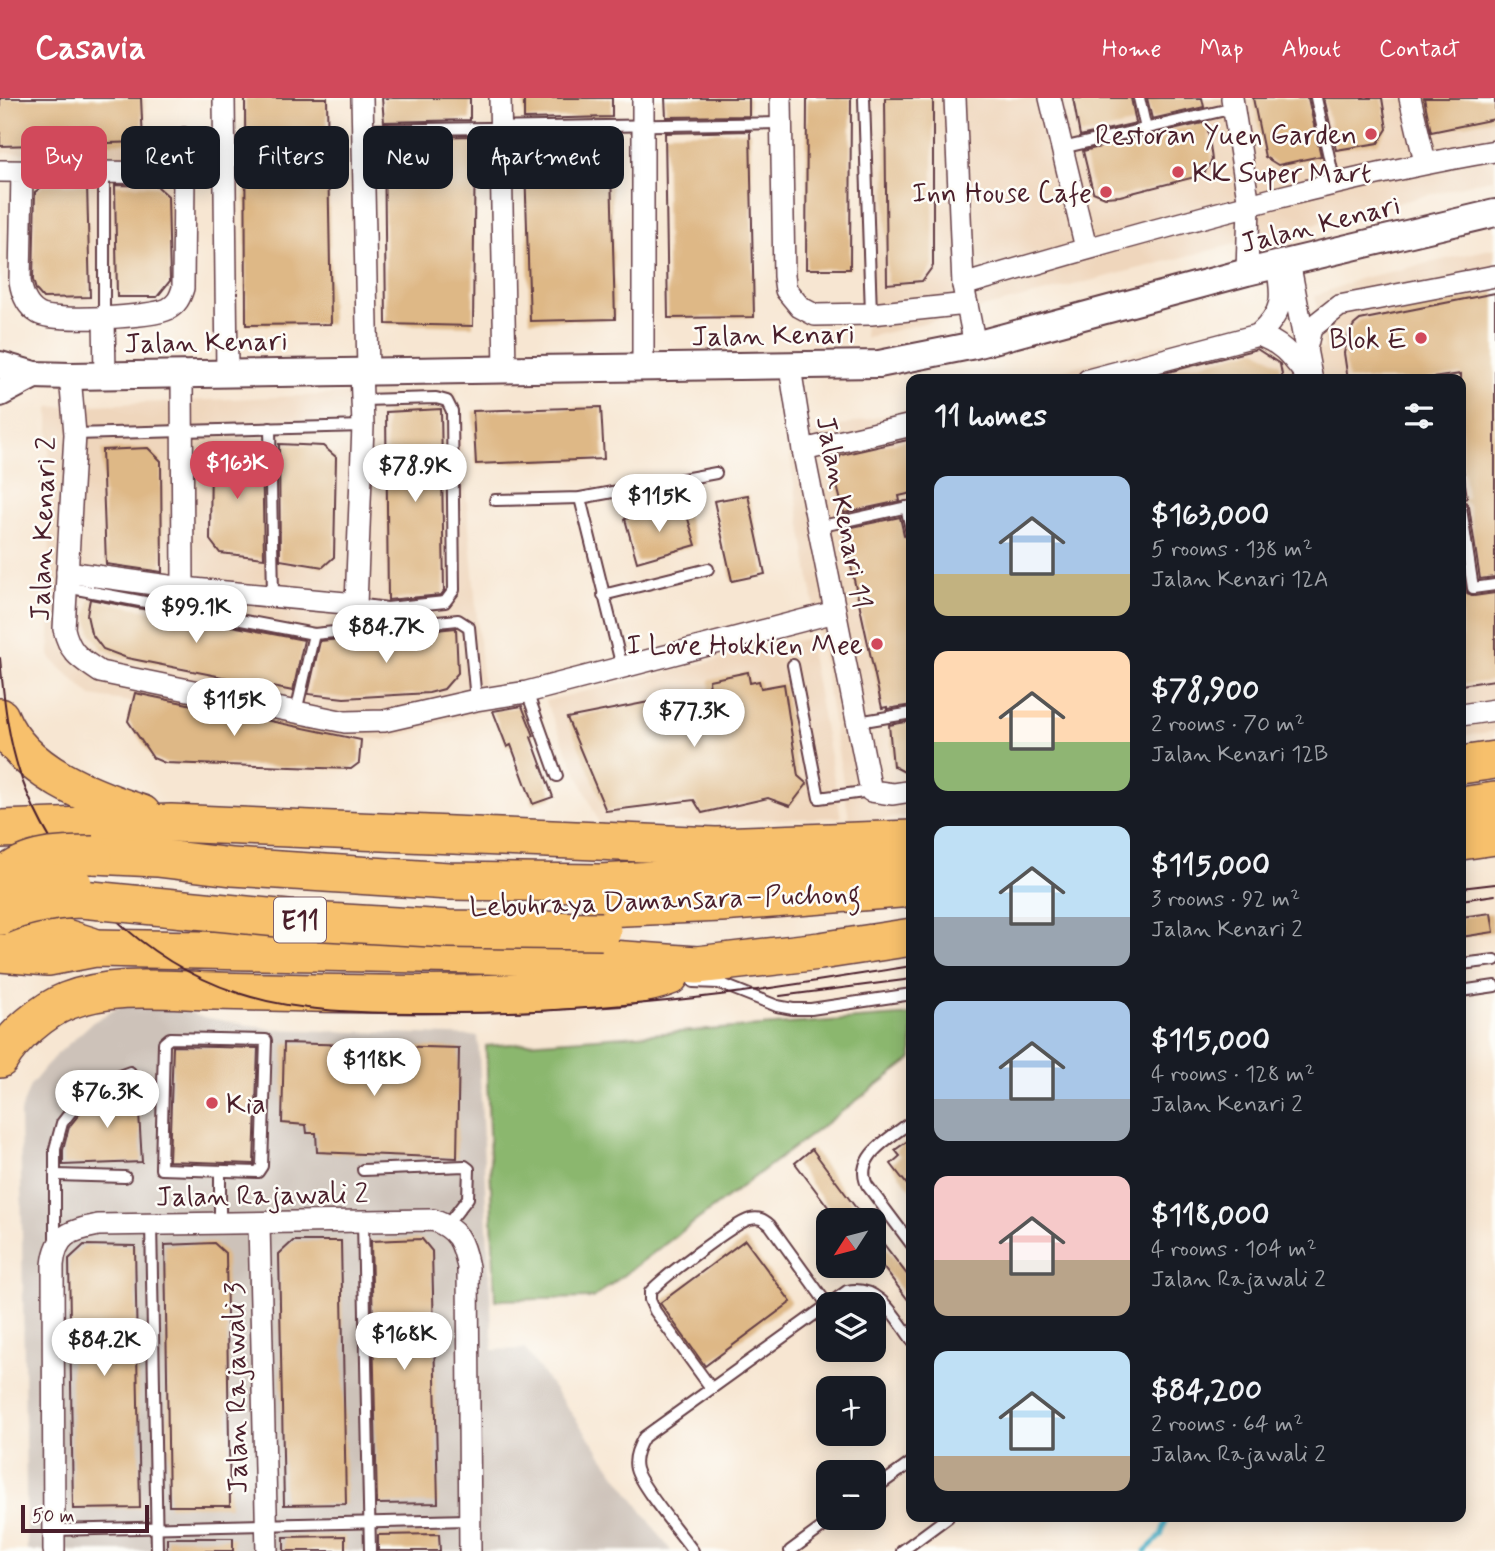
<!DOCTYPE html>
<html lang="en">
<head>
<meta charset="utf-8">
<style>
	:root { --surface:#171b24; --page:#242831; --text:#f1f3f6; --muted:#9ea1a6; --accent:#d1495b }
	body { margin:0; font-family:Mynerve,sans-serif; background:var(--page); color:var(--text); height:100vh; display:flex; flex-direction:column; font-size:26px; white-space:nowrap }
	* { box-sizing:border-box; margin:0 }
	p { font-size:23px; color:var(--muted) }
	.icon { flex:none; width:38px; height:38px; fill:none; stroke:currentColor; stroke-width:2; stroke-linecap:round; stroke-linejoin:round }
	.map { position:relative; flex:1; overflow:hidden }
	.panel { position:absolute; left:906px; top:276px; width:560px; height:1148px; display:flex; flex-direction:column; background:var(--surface); border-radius:14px; box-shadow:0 4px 18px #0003 }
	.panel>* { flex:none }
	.guide { position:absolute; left:21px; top:28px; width:665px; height:63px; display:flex; gap:14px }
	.needle { width:46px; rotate:234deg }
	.buttons { position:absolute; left:816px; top:1110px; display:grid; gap:14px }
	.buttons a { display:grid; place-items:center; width:70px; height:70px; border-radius:14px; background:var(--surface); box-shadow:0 4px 18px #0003; font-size:35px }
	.scale { position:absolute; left:21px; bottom:18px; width:128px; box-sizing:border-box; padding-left:7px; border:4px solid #4a1f2b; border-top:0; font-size:19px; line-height:24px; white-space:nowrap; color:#4a1f2b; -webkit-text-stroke:5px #fdfcf7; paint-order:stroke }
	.price { position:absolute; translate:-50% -60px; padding:0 16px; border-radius:24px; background:#fff; color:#222; font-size:23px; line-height:46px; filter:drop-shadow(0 2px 4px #0008) }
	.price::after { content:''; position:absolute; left:50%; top:42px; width:21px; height:16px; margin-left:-10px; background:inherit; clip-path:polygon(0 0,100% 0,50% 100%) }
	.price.active { background:var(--accent); color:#fff }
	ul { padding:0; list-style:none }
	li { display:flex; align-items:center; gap:21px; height:175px; padding:0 28px }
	li span { display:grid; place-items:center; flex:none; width:196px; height:140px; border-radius:14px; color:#555 }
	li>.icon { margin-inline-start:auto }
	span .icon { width:84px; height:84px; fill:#fffc; stroke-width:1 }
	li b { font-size:30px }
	h2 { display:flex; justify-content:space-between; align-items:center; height:84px; padding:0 28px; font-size:30px }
	.chip { padding:0 24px; border-radius:14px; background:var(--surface); box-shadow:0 4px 18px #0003; font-size:24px; line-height:63px }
	.chip.active { background:var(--accent); color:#fff }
	header { display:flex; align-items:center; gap:42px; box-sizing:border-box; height:98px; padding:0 35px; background:var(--accent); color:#fff }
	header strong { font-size:33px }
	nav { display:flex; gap:38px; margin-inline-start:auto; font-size:24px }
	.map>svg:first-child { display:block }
	.built { fill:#efd6bc }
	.industrial { fill:#cdc2b9 }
	.forest { fill:#8bb76e; stroke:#6a6b4c; stroke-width:2 }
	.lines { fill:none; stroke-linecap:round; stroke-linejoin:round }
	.stream { stroke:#48b0c7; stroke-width:5 }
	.building { fill:#deb886 }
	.service-casing { stroke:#643d44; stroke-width:14 }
	.minor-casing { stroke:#643d44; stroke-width:24 }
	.tertiary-casing { stroke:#643d44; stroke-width:30 }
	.motorway-casing { stroke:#643d44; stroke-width:40 }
	.service { stroke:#fff; stroke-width:10 }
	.minor { stroke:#fff; stroke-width:21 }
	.tertiary { stroke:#fff; stroke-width:26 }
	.motorway { stroke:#f7c06c; stroke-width:37 }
	.tram { stroke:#4a1f2b; stroke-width:2 }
	.motorway-bridge-casing { stroke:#643d44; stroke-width:40; stroke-linecap:butt }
	.motorway-bridge { stroke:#f7c06c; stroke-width:37 }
	.poi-dot { fill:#d1495b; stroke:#fdfcf7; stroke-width:2.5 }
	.labels { text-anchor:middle; stroke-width:5; stroke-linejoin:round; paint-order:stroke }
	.shield { fill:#fdfcf7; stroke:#806168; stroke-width:2 }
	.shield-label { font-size:26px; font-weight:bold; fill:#4a1f2b }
	.poi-label { font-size:28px; fill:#4a1f2b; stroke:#fdfcf7; text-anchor:end }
	.street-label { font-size:28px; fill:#4a1f2b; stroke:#fdfcf7 }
</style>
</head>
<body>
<header>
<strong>Casavia</strong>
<nav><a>Home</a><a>Map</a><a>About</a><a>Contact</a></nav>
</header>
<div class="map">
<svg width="1495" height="1453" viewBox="0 0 1495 1453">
	<rect width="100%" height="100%" fill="#fdfcf7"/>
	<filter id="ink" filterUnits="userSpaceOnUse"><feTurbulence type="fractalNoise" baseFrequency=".0143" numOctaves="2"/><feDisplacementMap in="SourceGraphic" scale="14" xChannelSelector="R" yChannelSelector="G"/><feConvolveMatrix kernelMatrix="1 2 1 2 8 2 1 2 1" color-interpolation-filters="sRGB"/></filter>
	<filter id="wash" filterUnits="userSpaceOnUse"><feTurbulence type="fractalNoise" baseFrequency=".00686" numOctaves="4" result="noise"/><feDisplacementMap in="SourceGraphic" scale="28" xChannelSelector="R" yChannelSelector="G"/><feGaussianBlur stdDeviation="1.57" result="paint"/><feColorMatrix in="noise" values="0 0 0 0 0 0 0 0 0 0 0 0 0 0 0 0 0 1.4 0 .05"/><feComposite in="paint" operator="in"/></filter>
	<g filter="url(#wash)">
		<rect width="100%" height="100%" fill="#f7e6d2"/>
		<!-- built -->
		<g class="built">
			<path d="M0,0H145L147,49L173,51L175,197L165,205L112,213L44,210L26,191L28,55H0Z"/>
			<path d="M865,0H1495V80L865,240Z"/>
			<path d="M1495,150V633L1461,638V282H1023L1260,221L1324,252L1315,198L1358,181Z"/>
			<path d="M457,291L485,612L384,642L91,598L50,560L49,309Z"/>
			<path d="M912,310V717L850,726L787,342Z"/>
			<path d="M808,540L841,719L600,727L545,603Z"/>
		</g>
		<!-- industrial -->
		<path class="industrial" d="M164,901L198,918L271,931L478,938L493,1252L525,1251L671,1453H27L20,1015L30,988L53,960L93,924L124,906Z"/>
		<!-- forest -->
		<path class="forest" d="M912,917V961L593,1200L495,1202L486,948Z"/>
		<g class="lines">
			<!-- stream -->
			<path class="stream" d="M1145,1453L1161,1438L1167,1419"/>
		</g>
		<g id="blocks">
			<!-- building -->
			<g class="building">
				<path d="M0,0H141L143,44L0,48Z"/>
				<path d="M245,0H327L331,226L246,227Z"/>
				<path d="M382,0H470V22L384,24Z"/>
				<path d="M524,0H612V19L524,21Z"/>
				<path d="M665,0H749V18L666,19Z"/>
				<path d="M807,0H851L850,171H806Z"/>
				<path d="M885,0H933V168L922,183L887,186Z"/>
				<path d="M1073,0H1131L1136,25L1080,38Z"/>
				<path d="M1147,0H1202L1204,9L1152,21Z"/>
				<path d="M1253,0H1308L1321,58L1278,67L1265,59Z"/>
				<path d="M1324,0H1382L1387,31L1378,45L1336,52Z"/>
				<path d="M1424,0H1495V21L1431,34Z"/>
				<path d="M1207,24L1212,62L1203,77L1120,98L1105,99L1093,94L1083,53Z"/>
				<path d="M750,33L754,219L668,220L665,35Z"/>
				<path d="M610,36L615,221L530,223L524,37Z"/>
				<path d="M475,38L473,228L386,226L384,40Z"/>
				<path d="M44,87H87L90,199L43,200L36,192L33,182L35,94Z"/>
				<path d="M115,87L157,88L168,98L170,183L157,199H117Z"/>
				<path d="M1495,195V479L1480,481L1469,409L1467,405L1461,402L1467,400L1461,357V276L1418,282H1348L1344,255L1349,235L1354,227L1360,222Z"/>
				<path d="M1257,251L1280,266L1283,282H1149V279Z"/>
				<path d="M601,309L604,361L476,366L473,313Z"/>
				<path d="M441,311L444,493L441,497L388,502L386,314Z"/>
				<path d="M912,341V395L899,398L900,403L844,415L833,372L841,357Z"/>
				<path d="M279,346L323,348L336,359L334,459L323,469L280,462Z"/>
				<path d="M220,349H262L264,460L220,455L210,442L211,360Z"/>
				<path d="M148,350L161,363L162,474L106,466L102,352Z"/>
				<path d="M748,397L765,476L732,483L714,403Z"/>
				<path d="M685,411L696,447L637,464L625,421L656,412L658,419Z"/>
				<path d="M900,419L904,437L909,442L912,453V607L887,611V609L882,610L843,431Z"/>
				<path d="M1461,465L1467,495L1474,498L1495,495V582L1461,587Z"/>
				<path d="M90,501L304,542L293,593L127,560L103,551L91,535L87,517Z"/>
				<path d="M456,530L458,575L444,591L429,595L344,600L308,596L320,543Z"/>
				<path d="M748,574L750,585L759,583L761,590L784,586L798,678L807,686L790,708L768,700L702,715L694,702L606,713L567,620L710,592L709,582Z"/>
				<path d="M135,595L361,642L359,665L351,671L165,665L153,660L128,623Z"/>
				<path d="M522,608L534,638L531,639L553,699L533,706L511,647L507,649L493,613Z"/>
				<path d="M912,623V678L893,668L889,627Z"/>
				<path d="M1491,815L1494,834L1461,839V819Z"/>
				<path d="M284,945L459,950L457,1060L317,1054L316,1035H307L306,1027L282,1025Z"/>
				<path d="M173,948L258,950L254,1066L169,1063Z"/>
				<path d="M137,983L142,1064L63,1067V1052L69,1029L89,1004L104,992Z"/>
				<path d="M912,1040V1093L891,1066L900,1058L895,1052Z"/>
				<path d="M812,1051L850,1102L865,1122H838L795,1065Z"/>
				<path d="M873,1132L912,1183V1207L873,1156Z"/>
				<path d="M422,1141L432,1153L438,1405L377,1406L371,1143Z"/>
				<path d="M745,1142L791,1204L705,1268L660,1205Z"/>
				<path d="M293,1143H341L346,1406L284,1407L279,1156Z"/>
				<path d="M214,1145L226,1156L230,1408H169L165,1147Z"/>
				<path d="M84,1147L135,1148L140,1410L73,1411L69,1161Z"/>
				<path d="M439,1436L440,1453H378V1437Z"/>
				<path d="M345,1438V1453H284V1439Z"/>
				<rect x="167" y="1440" width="66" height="13"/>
			</g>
		</g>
	</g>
	<g filter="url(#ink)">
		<use href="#blocks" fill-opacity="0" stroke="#643d44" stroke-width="2"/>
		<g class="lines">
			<defs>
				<g id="service">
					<path d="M864,0L871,216"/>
					<path d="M1139,0L1146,31"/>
					<path d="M1316,0L1335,86"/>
					<path d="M363,32L781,25"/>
					<path d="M1062,50L1234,10"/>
					<path d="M184,75V35"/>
					<path d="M104,220V73"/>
					<path d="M270,330L273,498"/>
					<path d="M75,336L363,328"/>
					<path d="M580,400L622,569"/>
					<path d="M495,402L580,400L716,375"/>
					<path d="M906,409L912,435"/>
					<path d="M1461,410L1473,490L1495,487"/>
					<path d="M818,429L912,408"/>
					<path d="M66,489L314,536L458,522L469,529L476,602"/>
					<path d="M603,497L708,471"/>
					<path d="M356,506L387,510L445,504L454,492L452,313L447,303L436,300L363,302"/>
					<path d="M793,567L819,700L871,693"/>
					<path d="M527,594L557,678"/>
					<path d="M296,614L314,536"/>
					<path d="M858,624L912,615"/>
					<path d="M1461,866L1495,862"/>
					<path d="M693,884L719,885L777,908L793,911H811L912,896"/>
					<path d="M1461,893L1495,888"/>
					<path d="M170,940L266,942L262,1068L258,1074L161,1071L164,945Z"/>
					<path d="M912,1023C892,1039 853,1058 867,1087L912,1147"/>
					<path d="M363,1072L465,1068L469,1071L468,1100L447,1127"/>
					<path d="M220,1073V1126"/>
					<path d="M56,1077L125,1079"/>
					<path d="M363,1123L370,1453"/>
					<path d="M151,1125L157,1453"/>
					<path d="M55,1147V1051L62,1025L83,998L100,985L130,974"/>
					<path d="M711,1290L655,1213L650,1202V1194C662,1180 735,1125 750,1121C759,1119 763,1121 770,1127L827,1206"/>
					<path d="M873,1392L912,1364"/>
					<path d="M53,1432L469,1422"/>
					<path d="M693,1453C681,1436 640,1388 636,1371C633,1360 638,1349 644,1339L847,1193C879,1186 895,1219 912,1242"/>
					<path d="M790,1453L836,1419"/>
					<path d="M902,1453L948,1419"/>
				</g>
				<g id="minor">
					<path d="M224,0L227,275"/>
					<path d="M362,0L368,273"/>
					<path d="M500,0L505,272"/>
					<path d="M643,0V270"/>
					<path d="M781,0L784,178L786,192L800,209L815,217L871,216L967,206"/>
					<path d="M955,0L963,187L975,247"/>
					<path d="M1050,0L1086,150"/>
					<path d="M1232,0L1249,107L1247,174"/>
					<path d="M1410,0L1425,64"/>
					<path d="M0,73L184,75L183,190C180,200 177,206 168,211C152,219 52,225 38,215C26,208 22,196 20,183L22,74"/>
					<path d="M1290,169L1312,282"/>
					<path d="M963,187C1067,156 1171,127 1276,100C1349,82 1421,65 1495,53"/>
					<path d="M104,220L105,276"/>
					<path d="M1258,237C1285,246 1293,261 1310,282"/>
					<path d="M1306,251L1311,230L1339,208L1495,178"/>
					<path d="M790,269L803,352L871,693L893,696L912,693"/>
					<path d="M182,275L183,490"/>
					<path d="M70,278L75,336L64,531C70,556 80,560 100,574L345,624L384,623L476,602L527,594L835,514"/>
					<path d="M1088,282L1258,237C1284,214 1283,200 1277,167"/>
					<path d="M803,352L912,327"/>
					<path d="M67,474L183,490L356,506L363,328L361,272"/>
					<path d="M1461,617L1495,612"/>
					<path d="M259,1126L267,1453"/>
					<path d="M54,1453L53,1167C56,1136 70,1133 98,1127L433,1122C458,1131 463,1144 468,1169L470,1453"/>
				</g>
				<g id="tertiary">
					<path d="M0,267L34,277L70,278L879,266L975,247L1247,174L1495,115"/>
					<path d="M0,295L34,277"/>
				</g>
				<g id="motorway">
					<path d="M0,619C22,674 91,699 142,716"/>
					<path d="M1461,667L1495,662"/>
					<path d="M1461,708L1495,703"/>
					<path d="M0,731L171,725L716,748L912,741"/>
					<path d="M1461,743L1495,738"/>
					<path d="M93,757L157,760L232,769L449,783L600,785L839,772L900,762"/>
					<path d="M601,810L721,805L912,790"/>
					<path d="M0,814L46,834L91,848"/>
					<path d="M0,855L48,859L95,850L581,859L697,867L820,853L912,839"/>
					<path d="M0,961C12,939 44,912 67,903C113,885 166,892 215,893C331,895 448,900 565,892C599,890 638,891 670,878"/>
				</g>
			</defs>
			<!-- service casing -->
			<use href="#service" class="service-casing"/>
			<!-- minor casing -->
			<use href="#minor" class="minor-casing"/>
			<!-- tertiary casing -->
			<use href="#tertiary" class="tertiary-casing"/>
			<!-- motorway casing -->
			<use href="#motorway" class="motorway-casing"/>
			<!-- service -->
			<use href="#service" class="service"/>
			<!-- minor -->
			<use href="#minor" class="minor"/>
			<!-- tertiary -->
			<use href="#tertiary" class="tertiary"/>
			<!-- motorway -->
			<use href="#motorway" class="motorway"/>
			<!-- tram -->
			<g class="tram">
				<path d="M0,560C4,604 9,651 26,692C64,785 142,863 238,895C299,915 364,915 427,915C517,916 606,910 695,900C768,892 840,879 912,868"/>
				<path d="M1461,790L1495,786"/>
				<path d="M1461,802L1495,797"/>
				<path d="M780,898L912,881"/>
			</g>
			<defs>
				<g id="motorway-bridge">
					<path d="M4,779C27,757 62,757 93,757"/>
					<path d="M0,782L73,786"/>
					<path d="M0,818C25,807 54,802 81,801L309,823L449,831L602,833"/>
				</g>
			</defs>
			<!-- motorway-bridge casing -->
			<use href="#motorway-bridge" class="motorway-bridge-casing"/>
			<!-- motorway-bridge -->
			<use href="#motorway-bridge" class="motorway-bridge"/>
		</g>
	</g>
	<!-- markers -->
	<g class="poi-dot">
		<circle cx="1371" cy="36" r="7"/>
		<circle cx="1178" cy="74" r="7"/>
		<circle cx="1106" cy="94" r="7"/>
		<circle cx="1421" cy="240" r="7"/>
		<circle cx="877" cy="546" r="7"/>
		<circle cx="212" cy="1005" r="7"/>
	</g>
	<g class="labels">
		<!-- shield labels -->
		<rect class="shield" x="274" y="799.5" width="52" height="45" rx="5"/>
		<g class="shield-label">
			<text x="300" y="831">E11</text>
		</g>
		<!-- poi labels -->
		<g class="poi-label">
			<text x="1357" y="46">Restoran Yuen Garden</text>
			<text x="1192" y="84" text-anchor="start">KK Super Mart</text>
			<text x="1092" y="104">Inn House Cafe</text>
			<text x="1407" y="250">Blok E</text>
			<text x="863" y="556">I Love Hokkien Mee</text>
			<text x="226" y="1015" text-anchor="start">Kia</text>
		</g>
		<!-- street labels -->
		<g class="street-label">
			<text transform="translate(1320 125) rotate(-14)" y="10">Jalan Kenari</text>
			<text transform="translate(773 236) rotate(-1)" y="10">Jalan Kenari</text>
			<text transform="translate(206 243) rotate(-1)" y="10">Jalan Kenari</text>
			<text transform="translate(845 414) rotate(79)" y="10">Jalan Kenari 11</text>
			<text transform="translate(42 431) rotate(-88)" y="10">Jalan Kenari 2</text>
			<text transform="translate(665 801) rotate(-2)" y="10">Lebuhraya Damansara–Puchong</text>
			<text transform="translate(262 1096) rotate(-1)" y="10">Jalan Rajawali 2</text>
			<text transform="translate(235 1290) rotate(-91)" y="10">Jalan Rajawali 3</text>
		</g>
	</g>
</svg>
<div class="buttons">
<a><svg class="needle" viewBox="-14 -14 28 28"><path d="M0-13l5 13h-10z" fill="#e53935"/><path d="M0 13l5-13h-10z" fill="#9ea1a6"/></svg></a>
<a><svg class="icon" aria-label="layers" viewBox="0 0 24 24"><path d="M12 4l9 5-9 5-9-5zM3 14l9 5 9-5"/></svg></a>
<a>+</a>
<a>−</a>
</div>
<div class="scale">50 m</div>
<b class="price active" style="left:237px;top:403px">$163K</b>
<b class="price" style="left:415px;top:406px">$78.9K</b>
<b class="price" style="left:659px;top:436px">$115K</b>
<b class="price" style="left:196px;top:547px">$99.1K</b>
<b class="price" style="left:386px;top:567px">$84.7K</b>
<b class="price" style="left:234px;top:640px">$115K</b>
<b class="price" style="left:694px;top:651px">$77.3K</b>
<b class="price" style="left:374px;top:1000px">$118K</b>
<b class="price" style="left:107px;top:1032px">$76.3K</b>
<b class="price" style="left:404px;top:1274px">$168K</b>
<b class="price" style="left:104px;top:1280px">$84.2K</b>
<div class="guide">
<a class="chip active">Buy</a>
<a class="chip">Rent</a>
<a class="chip">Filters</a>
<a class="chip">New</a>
<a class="chip">Apartment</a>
</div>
<section class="panel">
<h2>11 homes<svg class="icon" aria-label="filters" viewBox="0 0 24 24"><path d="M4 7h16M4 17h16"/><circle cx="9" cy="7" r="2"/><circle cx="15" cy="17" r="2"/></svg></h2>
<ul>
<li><span style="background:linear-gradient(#a9c7e8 70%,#c2b280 0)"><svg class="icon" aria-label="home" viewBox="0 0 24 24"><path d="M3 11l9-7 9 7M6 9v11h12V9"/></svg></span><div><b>$163,000</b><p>5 rooms · 138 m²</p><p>Jalan Kenari 12A</p></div></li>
<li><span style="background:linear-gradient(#ffd9b3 65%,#8fb573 0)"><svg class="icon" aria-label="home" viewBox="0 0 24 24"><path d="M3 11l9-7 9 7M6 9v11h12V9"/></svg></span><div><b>$78,900</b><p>2 rooms · 70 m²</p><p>Jalan Kenari 12B</p></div></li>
<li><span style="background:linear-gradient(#bfe0f5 65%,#9aa5b1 0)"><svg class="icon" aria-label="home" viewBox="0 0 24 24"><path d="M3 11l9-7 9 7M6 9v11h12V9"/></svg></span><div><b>$115,000</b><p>3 rooms · 92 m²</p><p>Jalan Kenari 2</p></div></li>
<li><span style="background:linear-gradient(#a9c7e8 70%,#9aa5b1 0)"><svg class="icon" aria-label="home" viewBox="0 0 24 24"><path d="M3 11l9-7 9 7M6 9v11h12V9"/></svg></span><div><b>$115,000</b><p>4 rooms · 128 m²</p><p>Jalan Kenari 2</p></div></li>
<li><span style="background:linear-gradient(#f6c9c9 60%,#b9a48a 0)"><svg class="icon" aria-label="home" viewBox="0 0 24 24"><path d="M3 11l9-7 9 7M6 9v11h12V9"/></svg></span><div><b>$118,000</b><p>4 rooms · 104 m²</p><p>Jalan Rajawali 2</p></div></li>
<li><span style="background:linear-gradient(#bfe0f5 75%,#b9a48a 0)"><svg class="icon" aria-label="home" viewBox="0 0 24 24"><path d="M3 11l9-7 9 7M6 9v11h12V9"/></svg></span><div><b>$84,200</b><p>2 rooms · 64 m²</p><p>Jalan Rajawali 2</p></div></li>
</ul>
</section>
</div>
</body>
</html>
